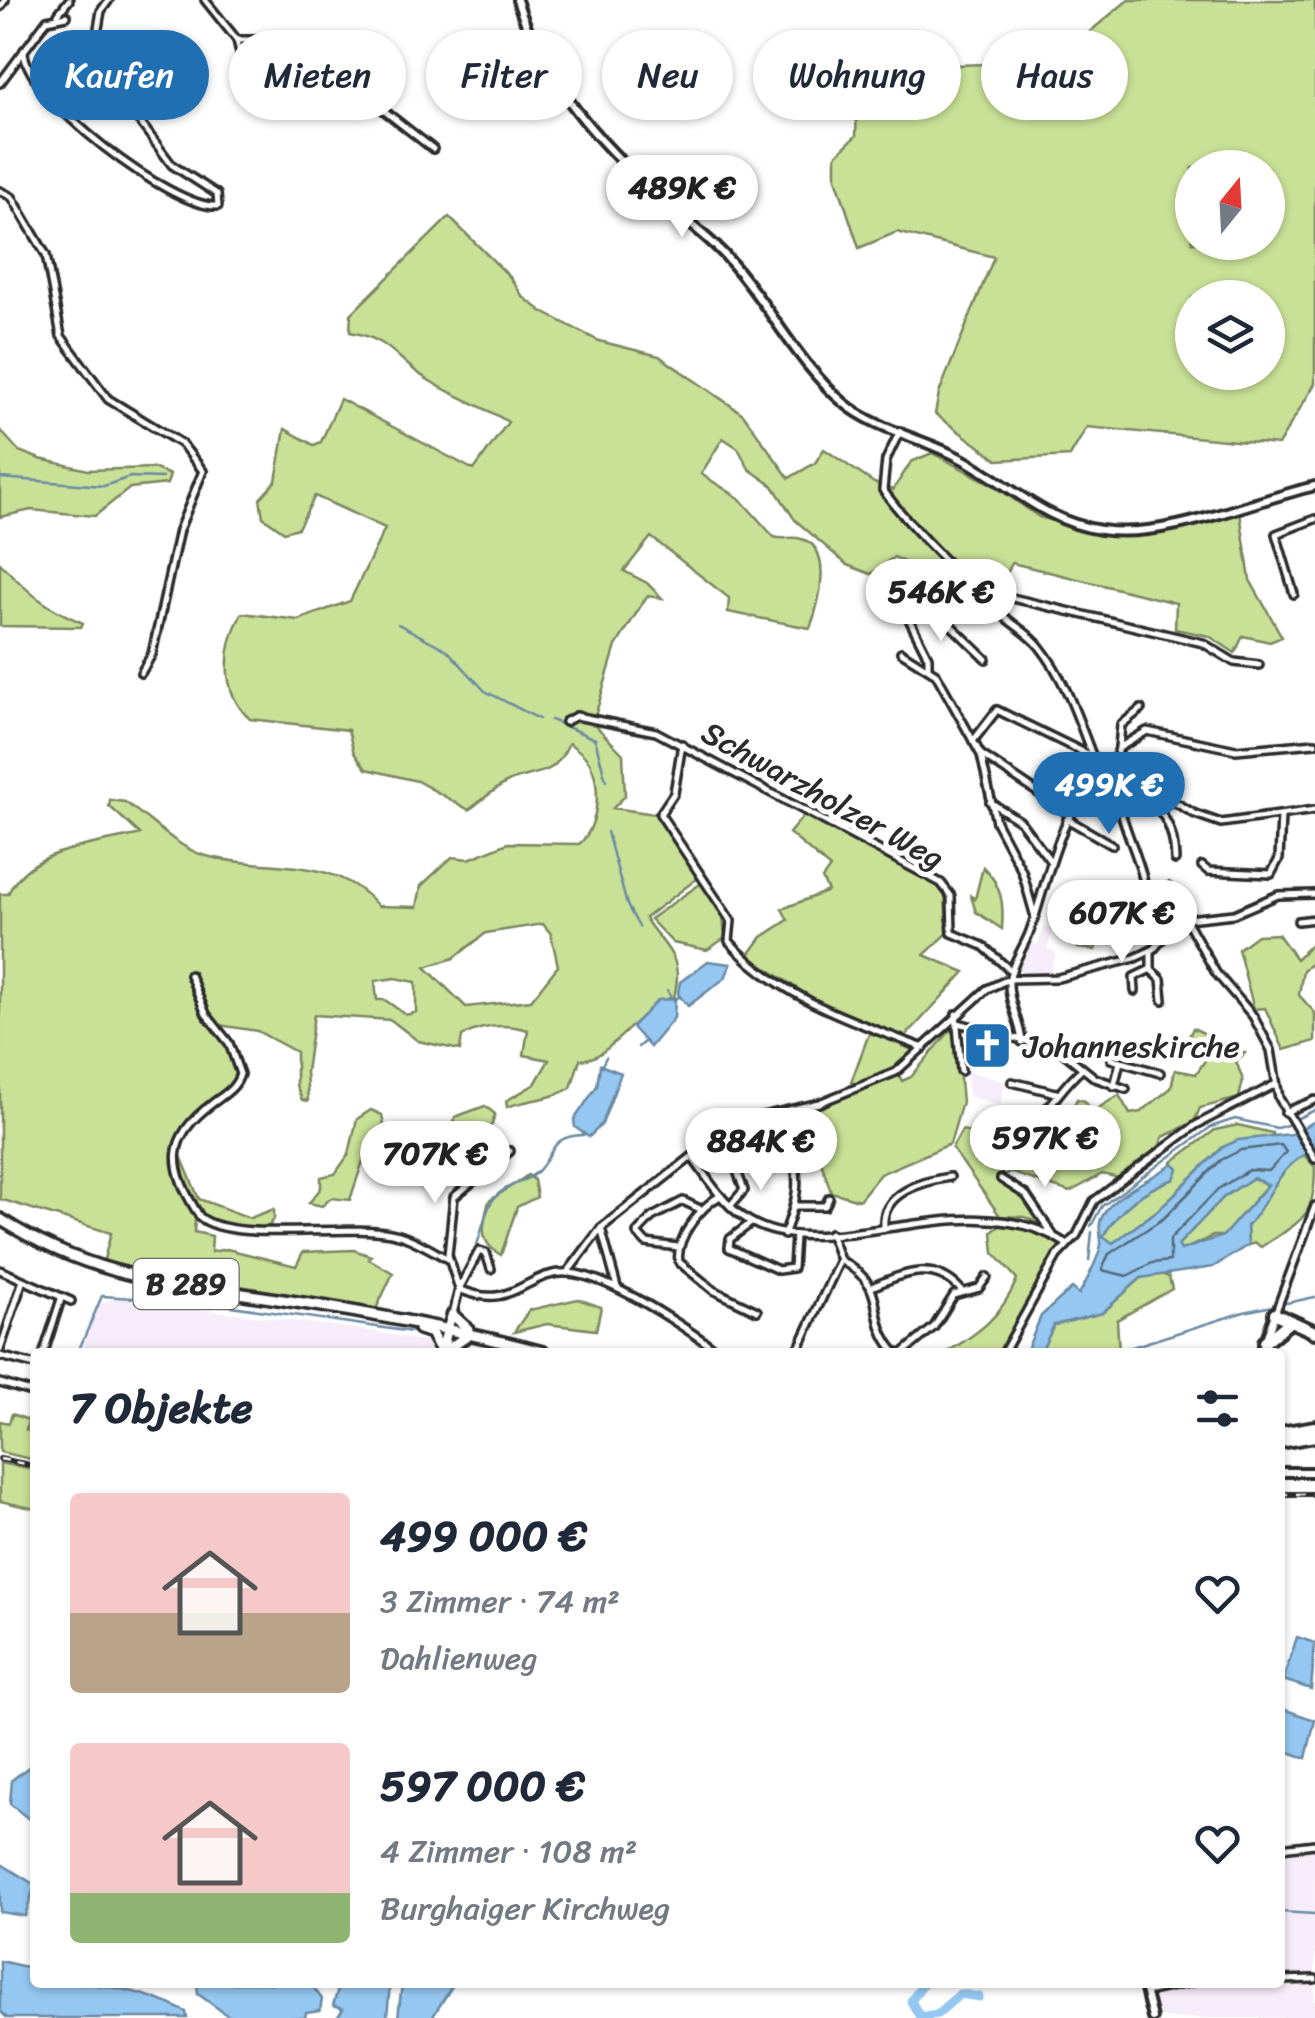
<!DOCTYPE html>
<html lang="de">
<head>
<meta charset="utf-8">
<style>
	:root { --surface:#fff; --page:#f2f2f3; --text:#1f2937; --muted:#747a83; --accent:#1f6fb2 }
	body { margin:0; font-family:Sriracha,sans-serif; background:var(--page); color:var(--text); height:100vh; display:flex; flex-direction:column; font-size:38px; white-space:nowrap }
	* { box-sizing:border-box; margin:0 }
	p { font-size:32px; color:var(--muted) }
	.icon { flex:none; width:55px; height:55px; fill:none; stroke:currentColor; stroke-width:2; stroke-linecap:round; stroke-linejoin:round }
	.map { position:relative; flex:1; overflow:hidden }
	.drawer { position:absolute; left:30px; top:1348px; width:1255px; height:640px; display:flex; flex-direction:column; background:var(--surface); border-radius:10px; box-shadow:0 2px 8px #0004 }
	.drawer>* { flex:none }
	.guide { position:absolute; left:30px; top:30px; width:1255px; height:90px; display:flex; gap:20px }
	.needle { width:65px; rotate:18deg }
	.controls { position:absolute; left:1175px; top:150px; display:grid; gap:20px }
	.controls a { display:grid; place-items:center; width:110px; height:110px; border-radius:50%; background:var(--surface); box-shadow:0 2px 8px #0004; font-size:50px }
	.price { position:absolute; translate:-50% -85px; padding:0 22px; border-radius:35px; background:#fff; color:#222; font-size:32px; line-height:65px; filter:drop-shadow(0 2px 5px #0008) }
	.price::after { content:''; position:absolute; left:50%; top:60px; width:30px; height:22px; margin-left:-15px; background:inherit; clip-path:polygon(0 0,100% 0,50% 100%) }
	.price.active { background:var(--accent); color:#fff }
	ul { padding:0; list-style:none }
	li { display:flex; align-items:center; gap:30px; height:250px; padding:0 40px }
	li span { display:grid; place-items:center; flex:none; width:280px; height:200px; border-radius:10px; color:#555 }
	li>.icon { margin-inline-start:auto }
	span .icon { width:120px; height:120px; fill:#fffc; stroke-width:1 }
	li b { font-size:42px }
	h2 { display:flex; justify-content:space-between; align-items:center; height:120px; padding:0 40px; font-size:42px }
	.pill { padding:0 35px; border-radius:45px; background:var(--surface); box-shadow:0 2px 8px #0004; font-size:35px; line-height:90px }
	.pill.active { background:var(--accent); color:#fff }
	.map>svg:first-child { display:block }
	.built { fill:#f7ecf9 }
	.green { fill:#c8e196; stroke:#7a8660; stroke-width:2.5; fill-rule:evenodd }
	.water { fill:#94c7f1; stroke:#6a89a2; stroke-width:2.5; fill-rule:evenodd }
	.lines { fill:none; stroke-linecap:round; stroke-linejoin:round }
	.shore { stroke:#55697a; stroke-width:2.5 }
	.stream { stroke:#6a89a2; stroke-width:2.5 }
	.river { stroke:#94c7f1; stroke-width:9 }
	.street-casing { stroke:#2b2b2b; stroke-width:12 }
	.secondary-casing { stroke:#2b2b2b; stroke-width:14 }
	.primary-casing { stroke:#2b2b2b; stroke-width:16 }
	.highway-casing { stroke:#2b2b2b; stroke-width:18 }
	.street { stroke:#fff; stroke-width:5 }
	.secondary { stroke:#fff; stroke-width:6 }
	.primary { stroke:#fff; stroke-width:9 }
	.highway { stroke:#fff; stroke-width:10 }
	.rail-casing { stroke:#2b2b2b; stroke-width:6 }
	.rail { stroke:#fff; stroke-width:2.5; stroke-dasharray:8; stroke-linecap:butt }
	.labels { text-anchor:middle; stroke-width:10; stroke-linejoin:round; paint-order:stroke }
	.shield { fill:#fff; stroke:#6b6b6b; stroke-width:2.5 }
	.shield-label { font-size:30px; font-weight:bold; fill:#2b2b2b }
	.street-label { font-size:32px; fill:#2b2b2b; stroke:#fff }
	.poi-label { font-size:32px; fill:#2b2b2b; stroke:#fff; text-anchor:start }
</style>
</head>
<body>
<div class="map">
<svg width="1315" height="2018" viewBox="0 0 1315 2018">
	<rect width="100%" height="100%" fill="#fff"/>
	<filter id="ink" filterUnits="userSpaceOnUse"><feTurbulence type="fractalNoise" baseFrequency=".01" numOctaves="2"/><feDisplacementMap in="SourceGraphic" scale="20" xChannelSelector="R" yChannelSelector="G"/><feConvolveMatrix kernelMatrix="1 2 1 2 8 2 1 2 1" color-interpolation-filters="sRGB"/></filter>
	<g filter="url(#ink)">
		<!-- built -->
		<g class="built">
			<path d="M1044,927L1053,929L1047,949L1056,952L1050,975L1022,976L1017,967L1029,943L1038,945Z"/>
			<path d="M967,1071L1006,1082L1000,1105L968,1096Z"/>
			<path d="M115,1298L371,1331L480,1352H82L97,1306Z"/>
			<path d="M1315,1850V2018H1157L1149,1983L1280,1982V1853Z"/>
		</g>
		<!-- green -->
		<g class="green">
			<path d="M1128,0H1315V384L1278,445L1087,427L1070,456L998,460L935,414L939,393L994,257L897,232L859,248L836,178V155L856,136L858,68L986,64L1081,39ZM1192,168H1268V242H1192ZM1192,298H1268V372H1192Z"/>
			<path d="M449,217L510,277L523,297L543,312L599,341L659,356L743,414L789,478L815,463L824,449L874,483L893,490L911,462L932,453L993,485L1039,517L1115,536L1206,524L1240,513L1250,580L1282,637L1270,642L1243,636L1235,653L1209,636L1175,629L1176,603L1012,563L1001,587L987,578L948,585L894,557L871,574L847,565L795,520L773,486L749,469L738,448L723,438L701,474L739,498L774,537C783,540 788,537 797,538C836,543 819,605 810,628L728,612L729,598L651,537L624,571L647,583L662,598L647,596L616,646L593,723L623,754L625,796L613,808L655,814L698,878L645,918C664,948 685,955 674,997C641,1004 607,1065 580,1059L571,1088C547,1101 532,1098 507,1107L506,1101L535,1084L549,1060L524,1055L528,1030C505,1023 483,1025 462,1036L460,1050L418,1041L391,1020L314,1015L306,1072L308,1101L302,1100L296,1085V1052L257,1031L219,1025L236,1067L234,1081L192,1119L178,1149L199,1199L250,1218L274,1209V1219L266,1230L195,1221L194,1232L212,1236L211,1252L227,1249L296,1266L303,1252L354,1250L371,1256L369,1259L393,1273L376,1309L103,1263L111,1233L0,1199V894H8C29,847 95,846 140,834L109,806L110,800L125,802C148,818 177,847 203,855C266,873 331,852 378,906L417,907L421,886L452,857L469,859L508,843L579,844C599,828 603,780 587,759C583,753 575,748 569,743C552,779 543,768 510,781C495,788 481,801 469,810L417,781L366,769L354,753L348,730L250,719C219,691 224,646 242,613L298,620L350,601L385,528L315,496L298,528L284,532L263,517L260,499L276,481L285,429L314,445L321,442L340,399L474,470L508,422C482,405 455,397 430,381C396,361 392,339 350,332L351,314ZM543,924L551,934L558,966L531,1000L466,1007L425,967L454,958L486,933ZM395,978L416,982V1012L406,1015L385,1000H377L375,981Z"/>
			<path d="M0,430L19,451L40,459L88,470L153,468L170,475L167,484L130,488L95,516L31,510L0,517Z"/>
			<path d="M0,563C29,593 44,607 83,623L81,627L0,626Z"/>
			<path d="M806,813L921,874L945,892L947,934L924,955L965,972L904,1038L826,1007L748,956L762,937L788,920L782,909L828,891L822,879L830,868L789,833Z"/>
			<path d="M983,867C1002,885 1004,904 1002,929L976,912L971,896L975,899Z"/>
			<path d="M703,882L722,907L725,938L707,950L673,943L650,919Z"/>
			<path d="M1096,905L1112,911L1103,932L1094,930L1100,933L1095,950L1078,948L1086,926L1065,918L1066,911Z"/>
			<path d="M1278,934L1296,959L1315,941V961L1303,970L1299,995L1315,1013V1041L1284,1050L1265,1008L1254,1009L1238,949L1257,935Z"/>
			<path d="M955,1025L962,1102L950,1144L880,1174L859,1200L831,1192L804,1110L898,1073L902,1081L911,1077Z"/>
			<path d="M1193,1028L1245,1053L1236,1061L1243,1080L1239,1098L1200,1108L1194,1122L1163,1137L1158,1150L1119,1178L1102,1174L1070,1192L1010,1172L999,1178L1025,1196L1048,1228L1025,1217L1000,1216L952,1148L962,1130L1010,1143L1041,1144L1045,1130H1059L1063,1151L1070,1149L1066,1122L1077,1099L1085,1101L1092,1112L1119,1095L1130,1114L1141,1112L1171,1088L1175,1070L1196,1074L1206,1059L1187,1041Z"/>
			<path d="M870,1031L917,1052L899,1068L859,1085L851,1082Z"/>
			<path d="M485,1106L495,1114L492,1125L468,1141L453,1127L455,1117Z"/>
			<path d="M371,1110L382,1115L384,1124L372,1134L350,1200L331,1198L322,1206L309,1203L321,1188V1177L335,1174L349,1154L357,1119Z"/>
			<path d="M1238,1125L1272,1133V1136L1223,1147L1158,1210L1113,1243L1105,1240L1103,1236C1120,1207 1145,1189 1174,1179L1172,1162L1215,1130Z"/>
			<path d="M1303,1154L1315,1167C1315,1220 1301,1220 1261,1247L1255,1243L1248,1245L1247,1226C1268,1202 1275,1172 1303,1154Z"/>
			<path d="M528,1175L534,1180L537,1197L517,1207L501,1255C477,1242 483,1224 489,1201Z"/>
			<path d="M1253,1178L1268,1184L1223,1236H1213L1181,1251L1178,1245L1225,1196Z"/>
			<path d="M1002,1224H1021L1062,1245L1027,1304L1031,1310L1010,1352H947C980,1332 1002,1316 1017,1279L994,1253L992,1232Z"/>
			<path d="M1156,1272L1169,1277L1172,1289L1117,1320L1119,1352H1041L1054,1325L1102,1313L1141,1278Z"/>
			<path d="M578,1299L601,1307L596,1330L547,1324L514,1332L529,1310Z"/>
			<path d="M12,1414L28,1420L26,1430L35,1433V1460L0,1452V1421L9,1423Z"/>
			<path d="M0,1463L35,1470V1509L0,1501Z"/>
		</g>
		<!-- water -->
		<g class="water">
			<path d="M708,961L731,964L725,978L688,1006L678,994L680,982Z"/>
			<path d="M675,999L674,1018L650,1047L632,1027L658,1000Z"/>
			<path d="M600,1065L621,1073L602,1124L589,1137L575,1127L574,1120L597,1086Z"/>
			<path d="M1315,1121V1149C1275,1167 1274,1196 1247,1226L1248,1245L1213,1267L1141,1278L1102,1313L1054,1325L1041,1352H1026L1041,1316L1072,1288L1079,1294C1086,1283 1099,1256 1101,1245C1102,1235 1096,1226 1103,1215C1114,1194 1153,1178 1173,1164L1178,1169L1174,1179C1144,1189 1121,1207 1103,1236L1113,1243L1158,1210L1223,1147L1238,1140L1291,1134ZM1253,1178L1268,1185L1223,1236L1181,1250L1178,1245L1225,1196Z"/>
			<path d="M1297,1637L1315,1643L1311,1689L1283,1680Z"/>
			<path d="M1280,1708L1315,1720L1306,1758L1280,1749Z"/>
			<path d="M35,1762V1824L10,1804L12,1780Z"/>
			<path d="M0,1863L35,1885L25,1916L0,1912Z"/>
			<path d="M0,1961L35,1969V1982C90,1982 136,1986 186,2012L187,2018H7L0,2011Z"/>
			<path d="M340,1982L390,1983L387,2018H337L343,2009L333,2006Z"/>
			<path d="M197,1983H310L322,1999L320,2011L306,2013L305,2018H231L198,1994Z"/>
			<path d="M402,1983V1982L454,1983L432,2018H398Z"/>
		</g>
		<g class="lines">
			<!-- shore -->
			<path class="shore" d="M1281,1145L1286,1152L1269,1171L1249,1170L1218,1189L1170,1239V1261L1152,1263L1127,1276L1102,1270L1109,1254L1164,1218L1221,1160L1241,1150Z"/>
			<!-- stream -->
			<g class="stream">
				<path d="M0,478L104,486L130,477L163,478"/>
				<path d="M398,624L447,650L485,691L539,719"/>
				<path d="M551,720L595,739L606,781"/>
				<path d="M607,832L627,905L639,927"/>
				<path d="M667,990L672,999"/>
				<path d="M675,999L680,996"/>
				<path d="M638,1047L645,1041"/>
				<path d="M602,1065L606,1057"/>
				<path d="M1296,1119L1315,1110"/>
				<path d="M1091,1226L1102,1206L1211,1127L1235,1119L1277,1128L1287,1125"/>
				<path d="M1089,1261L1092,1232"/>
				<path d="M468,1262C481,1245 481,1221 491,1203C502,1184 522,1185 537,1172C555,1155 548,1136 583,1135"/>
				<path d="M155,1295L419,1333"/>
				<path d="M78,1352L102,1296L150,1299"/>
				<path d="M1116,1352L1244,1312L1315,1297"/>
				<path d="M1280,1912L1315,1914"/>
			</g>
			<!-- river -->
			<path class="river" d="M924,1982L911,2001L920,2017L937,2014L960,1994L979,1997"/>
			<defs>
				<g id="street">
					<path d="M205,0L237,40H280L312,54L433,149"/>
					<path d="M0,7L5,0"/>
					<path d="M58,14L69,0"/>
					<path d="M237,40L247,84"/>
					<path d="M24,50C22,95 173,210 218,206L217,194L172,165L116,90L95,46L101,11L109,0"/>
					<path d="M0,83L47,20L67,16"/>
					<path d="M0,191L12,197L46,255L61,336L108,399L182,444L203,471L179,530L152,654L141,673"/>
					<path d="M900,431L886,460L883,490C916,535 964,579 1005,617C1016,627 1031,635 1040,647C1071,686 1082,735 1102,779"/>
					<path d="M1294,594L1276,534L1315,519"/>
					<path d="M925,603L913,610L910,621L928,657V667"/>
					<path d="M995,606L1008,597L1203,643L1234,662L1259,665"/>
					<path d="M973,610C954,596 931,568 907,583L986,659"/>
					<path d="M901,652L936,674L981,755L996,822L1022,871L1035,917"/>
					<path d="M565,722L576,716L656,732L941,883L951,896L952,933L983,946L1011,971"/>
					<path d="M973,741L997,710L1091,756"/>
					<path d="M682,744L674,793L660,814L731,921L729,941C777,997 857,1023 924,1048"/>
					<path d="M1119,748L1121,725L1141,709"/>
					<path d="M982,755L1071,815"/>
					<path d="M1102,779L1150,788L1195,814L1221,823L1315,810"/>
					<path d="M1116,792C1156,793 1174,821 1175,860"/>
					<path d="M990,802L1020,821L1051,862"/>
					<path d="M1067,819L1112,845"/>
					<path d="M1202,866L1208,871L1271,874L1279,859L1281,816"/>
					<path d="M1168,887L1216,973L1253,1016L1271,1050L1279,1098L1315,1159"/>
					<path d="M1144,913C1156,866 1099,807 1119,748L1147,731L1236,750L1315,743"/>
					<path d="M1298,921L1315,919"/>
					<path d="M1151,951V970L1161,979L1163,1000"/>
					<path d="M190,975L206,1014L229,1043L240,1074C236,1088 225,1094 213,1103C165,1138 168,1167 200,1217C235,1245 349,1221 399,1235C416,1240 433,1251 448,1259"/>
					<path d="M1135,991L1134,977L1151,969"/>
					<path d="M956,1014L961,1071"/>
					<path d="M958,1023L1060,1050L1095,1078L1126,1089"/>
					<path d="M1022,1042C1020,1020 1008,1003 1009,982C1011,964 1024,948 1030,931C1044,895 1063,793 1102,779"/>
					<path d="M1111,1059L1160,1073"/>
					<path d="M1012,1082L1056,1093"/>
					<path d="M1114,1086L1120,1062"/>
					<path d="M1285,1112L1315,1100"/>
					<path d="M995,1119C1048,1131 1048,1098 1082,1069"/>
					<path d="M755,1122C763,1135 778,1136 786,1148C806,1174 794,1209 784,1235"/>
					<path d="M777,1140L785,1132"/>
					<path d="M692,1157C707,1178 721,1201 742,1216C818,1274 965,1178 1065,1243"/>
					<path d="M1001,1179L1026,1195L1053,1235"/>
					<path d="M720,1196C700,1207 675,1239 679,1262L713,1290L757,1311"/>
					<path d="M730,1206L744,1190L734,1163"/>
					<path d="M795,1206H825L829,1198"/>
					<path d="M751,1223L730,1239L729,1248L778,1270L793,1268L795,1236"/>
					<path d="M884,1226C881,1193 923,1181 950,1177"/>
					<path d="M830,1233L840,1260C894,1290 862,1313 895,1352"/>
					<path d="M678,1247L646,1243L637,1233L652,1217L683,1201L702,1210"/>
					<path d="M491,1269L486,1253L479,1251L459,1289C515,1313 525,1270 569,1273C613,1277 683,1326 719,1352"/>
					<path d="M0,1270L71,1301"/>
					<path d="M567,1273L601,1228"/>
					<path d="M874,1286C907,1272 934,1261 961,1290"/>
					<path d="M617,1287L601,1228L736,1122L819,1103L896,1072L987,989L1009,979L1058,978L1135,958L1154,949L1178,920L1234,914L1278,895L1315,894"/>
					<path d="M1275,1314L1315,1206"/>
					<path d="M441,1345L451,1313"/>
					<path d="M0,1350L22,1283"/>
					<path d="M444,1351L459,1289L448,1255L454,1197L510,1151"/>
					<path d="M44,1352L61,1299"/>
					<path d="M797,1352L840,1260"/>
					<path d="M904,1352L934,1327L954,1295L979,1288L987,1277"/>
					<path d="M1004,1352L1057,1256L1077,1235L1094,1201L1196,1125L1274,1085"/>
					<path d="M0,1356L35,1365"/>
					<path d="M0,1383L34,1393"/>
					<path d="M1280,1848L1315,1844"/>
					<path d="M1280,1980L1315,1979"/>
					<path d="M1146,1992L1193,1982"/>
				</g>
				<g id="secondary">
					<path d="M517,0C543,82 599,143 662,200C685,221 710,237 730,261C771,307 796,362 844,403C876,430 923,438 960,458C1009,483 1044,522 1101,530C1165,540 1251,501 1315,486"/>
					<path d="M1261,1352L1275,1314"/>
					<path d="M1280,1472H1315"/>
					<path d="M1143,1982L1152,2018"/>
				</g>
				<g id="primary">
					<path d="M0,1219C98,1282 179,1283 290,1301C375,1314 459,1330 543,1352"/>
					<path d="M454,1316L468,1329"/>
					<path d="M419,1329L431,1333L440,1349"/>
					<path d="M444,1352L470,1334"/>
				</g>
				<g id="highway">
					<path d="M1275,1314L1315,1332"/>
					<path d="M1265,1342L1287,1324"/>
					<path d="M1280,1433L1315,1427"/>
					<path d="M1280,1442L1315,1436"/>
				</g>
			</defs>
			<!-- street casing -->
			<use href="#street" class="street-casing"/>
			<!-- secondary casing -->
			<use href="#secondary" class="secondary-casing"/>
			<!-- primary casing -->
			<use href="#primary" class="primary-casing"/>
			<!-- highway casing -->
			<use href="#highway" class="highway-casing"/>
			<!-- street -->
			<use href="#street" class="street"/>
			<!-- secondary -->
			<use href="#secondary" class="secondary"/>
			<!-- primary -->
			<use href="#primary" class="primary"/>
			<!-- highway -->
			<use href="#highway" class="highway"/>
			<defs>
				<g id="rail">
					<path d="M0,1459L35,1466"/>
					<path d="M1280,1494H1315"/>
				</g>
			</defs>
			<!-- rail casing -->
			<use href="#rail" class="rail-casing"/>
			<!-- rail -->
			<use href="#rail" class="rail"/>
		</g>
	</g>
	<!-- icons -->
	<defs>
		<symbol id="church-square" viewBox="-11 -11 22 22"><rect x="-9" y="-9" width="18" height="18" rx="4" fill="#1f6fb2" stroke="#fff"/><path d="M-1.2-6h2.4v3.5h3.3v2.4h-3.3V6h-2.4V-.1h-3.3v-2.4h3.3Z" fill="#fff"/></symbol>
	</defs>
	<g fill-rule="evenodd">
		<use href="#church-square" x="960" y="1018" width="55" height="55"/>
	</g>
	<g class="labels">
		<!-- shield labels -->
		<rect class="shield" x="133.5" y="1259" width="105" height="50" rx="8"/>
		<g class="shield-label">
			<text x="186" y="1294">B 289</text>
		</g>
		<!-- street labels -->
		<g class="street-label">
			<text transform="translate(823 795) rotate(29)" y="11">Schwarzholzer Weg</text>
		</g>
		<!-- poi labels -->
		<g class="poi-label">
			<text x="1023" y="1057">Johanneskirche</text>
		</g>
	</g>
</svg>
<div class="controls">
<a><svg class="needle" viewBox="-14 -14 28 28"><path d="M0-13l5 13h-10z" fill="#e53935"/><path d="M0 13l5-13h-10z" fill="#747a83"/></svg></a>
<a><svg class="icon" aria-label="layers" viewBox="0 0 24 24"><path d="M12 4l9 5-9 5-9-5zM3 14l9 5 9-5"/></svg></a>
</div>
<b class="price" style="left:682px;top:240px">489K €</b>
<b class="price" style="left:941px;top:644px">546K €</b>
<b class="price active" style="left:1109px;top:837px">499K €</b>
<b class="price" style="left:1122px;top:965px">607K €</b>
<b class="price" style="left:1045px;top:1190px">597K €</b>
<b class="price" style="left:761px;top:1193px">884K €</b>
<b class="price" style="left:435px;top:1206px">707K €</b>
<div class="guide">
<a class="pill active">Kaufen</a>
<a class="pill">Mieten</a>
<a class="pill">Filter</a>
<a class="pill">Neu</a>
<a class="pill">Wohnung</a>
<a class="pill">Haus</a>
</div>
<section class="drawer">
<h2>7 Objekte<svg class="icon" aria-label="filters" viewBox="0 0 24 24"><path d="M4 7h16M4 17h16"/><circle cx="9" cy="7" r="2"/><circle cx="15" cy="17" r="2"/></svg></h2>
<ul>
<li><span style="background:linear-gradient(#f6c9c9 60%,#b9a48a 0)"><svg class="icon" aria-label="home" viewBox="0 0 24 24"><path d="M3 11l9-7 9 7M6 9v11h12V9"/></svg></span><div><b>499 000 €</b><p>3 Zimmer · 74 m²</p><p>Dahlienweg</p></div><svg class="icon" aria-label="heart" viewBox="0 0 24 24"><path d="M12 20l-8-8c-3-5 5-10 8-4 3-6 11-1 8 4z"/></svg></li>
<li><span style="background:linear-gradient(#f6c9c9 75%,#8fb573 0)"><svg class="icon" aria-label="home" viewBox="0 0 24 24"><path d="M3 11l9-7 9 7M6 9v11h12V9"/></svg></span><div><b>597 000 €</b><p>4 Zimmer · 108 m²</p><p>Burghaiger Kirchweg</p></div><svg class="icon" aria-label="heart" viewBox="0 0 24 24"><path d="M12 20l-8-8c-3-5 5-10 8-4 3-6 11-1 8 4z"/></svg></li>
</ul>
</section>
</div>
</body>
</html>
